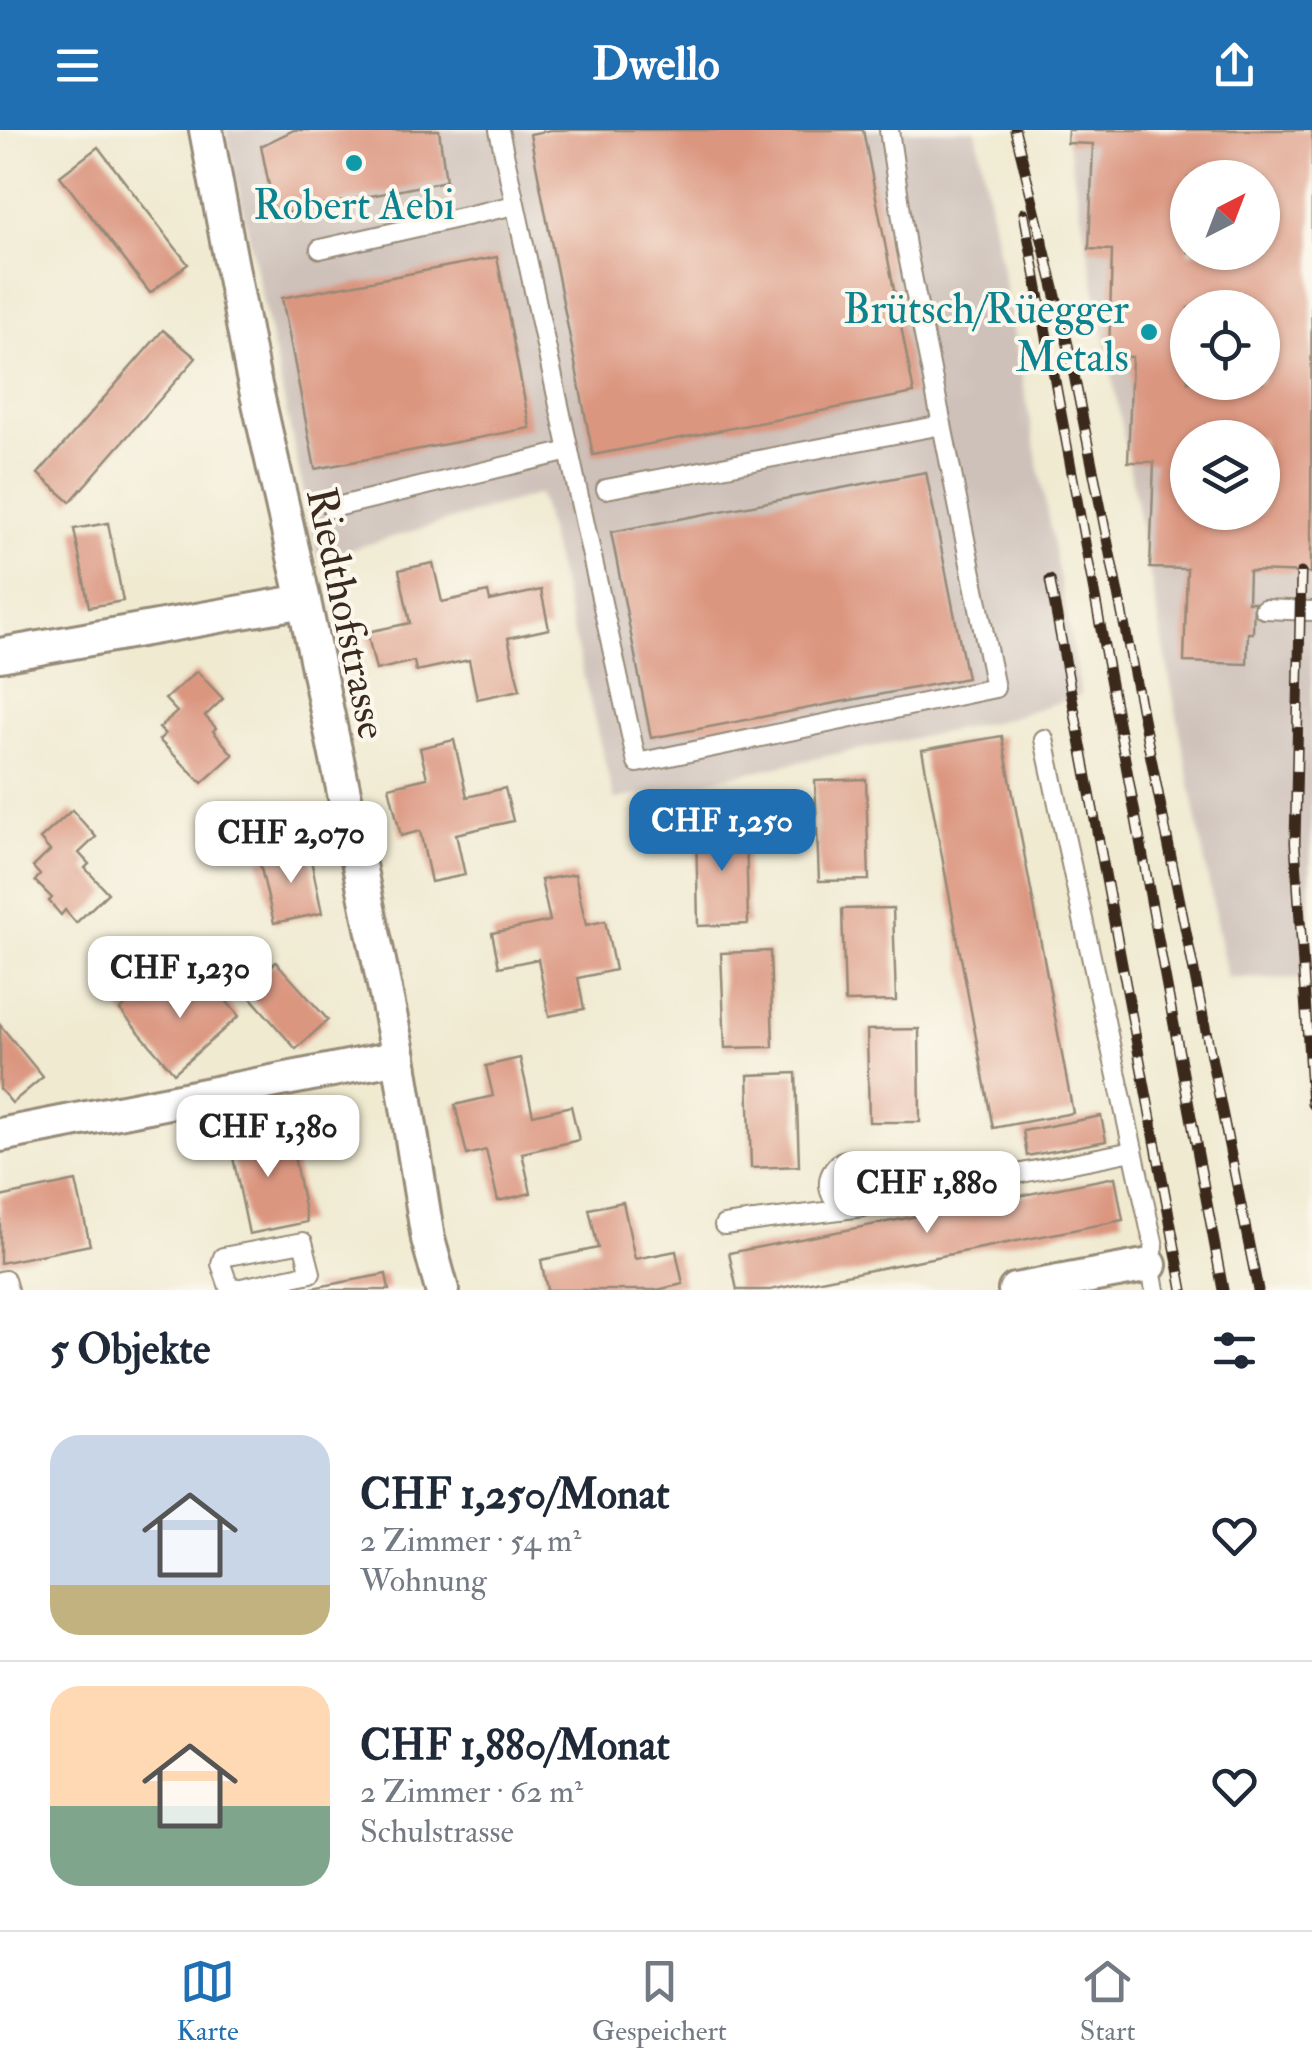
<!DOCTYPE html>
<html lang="de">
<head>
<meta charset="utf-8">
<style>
	:root { --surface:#fff; --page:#f2f2f3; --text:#1f2937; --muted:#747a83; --line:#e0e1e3; --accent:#1f6fb2 }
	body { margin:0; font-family:"IM FELL Double Pica",serif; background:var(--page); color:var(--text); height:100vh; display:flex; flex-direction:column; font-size:38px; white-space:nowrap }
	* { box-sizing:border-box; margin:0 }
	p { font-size:32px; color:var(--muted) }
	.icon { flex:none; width:55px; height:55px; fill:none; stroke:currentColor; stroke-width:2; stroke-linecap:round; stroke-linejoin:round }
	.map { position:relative; height:1160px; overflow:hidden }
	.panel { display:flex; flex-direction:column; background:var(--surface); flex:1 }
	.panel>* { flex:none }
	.needle { width:65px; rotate:42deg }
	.fabs { position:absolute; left:1170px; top:30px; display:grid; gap:20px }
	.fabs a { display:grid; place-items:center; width:110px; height:110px; border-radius:50%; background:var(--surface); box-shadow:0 2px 8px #0004; font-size:50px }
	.price { position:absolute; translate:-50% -85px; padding:0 22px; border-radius:20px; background:#fff; color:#222; font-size:32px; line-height:65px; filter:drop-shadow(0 2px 5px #0008) }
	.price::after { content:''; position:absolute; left:50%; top:60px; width:30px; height:22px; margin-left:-15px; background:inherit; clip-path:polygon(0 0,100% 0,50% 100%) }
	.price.active { background:var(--accent); color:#fff }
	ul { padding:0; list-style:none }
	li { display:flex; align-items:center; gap:30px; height:250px; padding:0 50px }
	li+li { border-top:2px solid var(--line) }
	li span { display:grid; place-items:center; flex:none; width:280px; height:200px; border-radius:30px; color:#555 }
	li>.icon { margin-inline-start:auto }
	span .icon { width:120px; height:120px; fill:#fffc; stroke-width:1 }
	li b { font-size:42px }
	h2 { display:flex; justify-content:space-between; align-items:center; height:120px; padding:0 50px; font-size:42px }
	header { display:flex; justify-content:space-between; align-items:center; height:130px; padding:0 50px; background:var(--accent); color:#fff; font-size:45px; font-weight:800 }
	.tabs { display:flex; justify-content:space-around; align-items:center; height:140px; border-top:2px solid var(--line); background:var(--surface); font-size:28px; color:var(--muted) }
	.tabs a { display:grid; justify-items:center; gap:5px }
	.tabs .active { color:var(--accent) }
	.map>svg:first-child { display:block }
	.industrial { fill:#cec1ba; fill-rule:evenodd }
	.building { fill:#db9680; fill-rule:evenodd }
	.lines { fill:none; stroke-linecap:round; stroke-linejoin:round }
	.service-casing { stroke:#968a78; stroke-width:22 }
	.minor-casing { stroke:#968a78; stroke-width:38 }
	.service { stroke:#fff; stroke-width:18 }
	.minor { stroke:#fff; stroke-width:32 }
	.rail-casing { stroke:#3b2a1e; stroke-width:11 }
	.rail { stroke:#fbf7ec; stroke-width:8; stroke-dasharray:22; stroke-linecap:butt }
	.culture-dot { fill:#0f9aa8; stroke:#fbf7ec; stroke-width:4 }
	.labels { text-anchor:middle; stroke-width:8; stroke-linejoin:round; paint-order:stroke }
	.culture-label { font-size:42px; fill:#0d838f; stroke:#fbf7ec }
	.street-label { font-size:42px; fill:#3b2a1e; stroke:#fbf7ec }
</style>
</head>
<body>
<header><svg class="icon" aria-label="menu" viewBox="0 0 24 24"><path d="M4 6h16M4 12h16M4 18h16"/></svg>Dwello<svg class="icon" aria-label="share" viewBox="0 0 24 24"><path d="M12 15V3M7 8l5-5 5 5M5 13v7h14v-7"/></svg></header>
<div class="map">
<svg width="1312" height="1160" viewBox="0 0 1312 1160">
	<rect width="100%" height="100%" fill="#fbf7ec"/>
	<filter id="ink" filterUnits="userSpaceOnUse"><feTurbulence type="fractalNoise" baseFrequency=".01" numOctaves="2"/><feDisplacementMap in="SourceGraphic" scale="20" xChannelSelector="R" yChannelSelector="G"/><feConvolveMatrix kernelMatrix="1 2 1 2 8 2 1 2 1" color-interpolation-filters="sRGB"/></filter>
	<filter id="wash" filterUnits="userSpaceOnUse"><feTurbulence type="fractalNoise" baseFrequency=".0048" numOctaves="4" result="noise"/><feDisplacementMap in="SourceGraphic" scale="40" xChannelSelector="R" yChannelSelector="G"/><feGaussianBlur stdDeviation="2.25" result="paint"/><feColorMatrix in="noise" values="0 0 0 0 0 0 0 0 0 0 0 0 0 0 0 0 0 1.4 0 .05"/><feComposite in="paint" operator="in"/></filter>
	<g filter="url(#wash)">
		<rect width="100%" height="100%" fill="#f0ead1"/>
		<!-- industrial -->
		<g class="industrial">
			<path d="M226,0H976L1081,565L1002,590L614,670L539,364L318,429Z"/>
			<path d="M1065,0H1312V686L1307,849L1227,848ZM1188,48H1262V122H1188ZM1188,178H1262V252H1188ZM1188,308H1262V382H1188Z"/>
		</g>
		<g id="blocks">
			<!-- building -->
			<g class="building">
				<path d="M294,0H439L446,51L275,85L261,16Z"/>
				<path d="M551,0H863L914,263L593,325L530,4Z"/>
				<path d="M1068,0H1312L1311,443L1249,441L1248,472H1254L1253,503H1248L1247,534L1184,532L1187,439L1150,438L1154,332H1128L1132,227L1109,226L1112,120L1089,119L1093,14L1067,13ZM1188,48H1262V122H1188ZM1188,178H1262V252H1188ZM1188,308H1262V382H1188Z"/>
				<path d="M98,17L188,134L150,163L60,46Z"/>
				<path d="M497,127L530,298L315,339L282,168Z"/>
				<path d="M163,200L196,228L70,372L38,344Z"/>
				<path d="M926,342L967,548L651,608L611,402Z"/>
				<path d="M108,393L123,471L89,477L74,399Z"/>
				<path d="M433,433L442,472L488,462L490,471L541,460L549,499L508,508L520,560L477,569L469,530L416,541L414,531L376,540L367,502L410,493L399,440Z"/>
				<path d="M197,541L223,569L205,586L216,598L213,601L233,625L202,653L159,610L165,604L159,598L177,582L165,569Z"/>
				<path d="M1002,606L1073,983L993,998L922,620Z"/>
				<path d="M454,610L467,667L505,658L513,691L456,704L465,745L431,752L420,701L401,706L389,657L427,648L420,618Z"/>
				<path d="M866,649L869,750L819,751L815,651Z"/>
				<path d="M72,680L96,707L79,723L89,734L85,738L108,763L76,793L65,780L61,785L49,771L52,768L35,751L40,745L33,737L50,721L40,709Z"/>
				<path d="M746,693L748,794L698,796L696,694Z"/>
				<path d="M309,720L322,783L274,793L259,730Z"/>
				<path d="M575,744L586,795L605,791L615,840L578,848L584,879L549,886L538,829L499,837L492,803L550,791L541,750Z"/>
				<path d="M893,778L896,871L845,872L842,779Z"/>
				<path d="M770,821L773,917L725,918L721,823Z"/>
				<path d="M276,832L328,890L296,919L244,860Z"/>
				<path d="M206,847L239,886L174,943L120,880L152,852L173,876Z"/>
				<path d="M0,895L43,947L12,973L0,959Z"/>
				<path d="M919,899L920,992H869L867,900Z"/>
				<path d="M520,928L533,985L571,976L579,1010L522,1023L531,1063L498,1071L486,1020L467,1025L455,975L493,966L486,936Z"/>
				<path d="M796,943L799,1036L751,1038L748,945Z"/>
				<path d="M1101,986L1106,1011L1027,1026L1023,1001Z"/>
				<path d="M288,996L307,1092L249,1104L229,1008Z"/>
				<path d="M1115,1047L1123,1090L770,1160H737L729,1123Z"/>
				<path d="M76,1051L90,1115L0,1133V1067Z"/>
				<path d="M623,1072L635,1129L676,1121L683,1154L657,1160H547L541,1130L598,1118L589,1079Z"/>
				<path d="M386,1144L389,1160H312V1158Z"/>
			</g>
		</g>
	</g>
	<g filter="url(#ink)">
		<use href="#blocks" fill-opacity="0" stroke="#968a78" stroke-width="2.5"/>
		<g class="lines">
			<defs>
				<g id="service">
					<path d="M499,0L637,633L995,558L906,116L889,0"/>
					<path d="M320,119L515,75"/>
					<path d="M606,359L942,295"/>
					<path d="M332,378L569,321"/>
					<path d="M1264,479L1312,481"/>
					<path d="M1044,609L1154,1117L1150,1135L1155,1160"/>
					<path d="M870,1073L1133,1021"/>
					<path d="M724,1095L863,1077C891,1058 874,1022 842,1031C823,1046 825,1067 846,1078"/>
					<path d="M0,1151L5,1150L8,1160"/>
					<path d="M230,1160L221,1134L223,1127L303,1112L311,1143L232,1160"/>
				</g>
				<g id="minor">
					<path d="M206,0L252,242L304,471L399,927L428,1109L442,1160"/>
					<path d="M0,525L304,471"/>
					<path d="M0,1005L399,927"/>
					<path d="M1015,1160L1150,1135"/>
				</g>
			</defs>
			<!-- service casing -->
			<use href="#service" class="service-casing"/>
			<!-- minor casing -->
			<use href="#minor" class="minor-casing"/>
			<!-- service -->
			<use href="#service" class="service"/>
			<!-- minor -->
			<use href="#minor" class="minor"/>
			<defs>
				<g id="rail">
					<path d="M1015,0L1068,215L1258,1160"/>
					<path d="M1024,83L1223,1160"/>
					<path d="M1301,443L1295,713L1312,974"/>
					<path d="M1050,450L1183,1160"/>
				</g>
			</defs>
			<!-- rail casing -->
			<use href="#rail" class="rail-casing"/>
			<!-- rail -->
			<use href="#rail" class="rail"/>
		</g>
	</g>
	<!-- markers -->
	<g class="culture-dot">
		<circle cx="354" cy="33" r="10"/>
		<circle cx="1149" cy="202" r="10"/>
	</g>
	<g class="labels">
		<!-- culture labels -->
		<g class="culture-label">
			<text x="354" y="89">Robert Aebi</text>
			<text x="1129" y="193" text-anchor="end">Brütsch/Rüegger<tspan x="1129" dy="48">Metals</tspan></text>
		</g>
		<!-- street labels -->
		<g class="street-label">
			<text transform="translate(348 483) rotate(78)" y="15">Riedthofstrasse</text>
		</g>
	</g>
</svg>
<div class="fabs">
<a><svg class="needle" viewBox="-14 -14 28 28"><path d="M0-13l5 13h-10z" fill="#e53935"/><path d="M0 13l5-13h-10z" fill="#747a83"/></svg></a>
<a><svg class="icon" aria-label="locate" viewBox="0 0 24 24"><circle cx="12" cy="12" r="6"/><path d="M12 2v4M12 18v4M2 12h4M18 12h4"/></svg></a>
<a><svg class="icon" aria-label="layers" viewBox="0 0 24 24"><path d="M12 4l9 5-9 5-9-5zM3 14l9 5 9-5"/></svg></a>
</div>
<b class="price active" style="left:722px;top:744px">CHF 1,250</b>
<b class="price" style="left:291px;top:756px">CHF 2,070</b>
<b class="price" style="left:180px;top:891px">CHF 1,230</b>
<b class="price" style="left:268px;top:1050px">CHF 1,380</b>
<b class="price" style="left:927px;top:1106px">CHF 1,880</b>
</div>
<section class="panel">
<h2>5 Objekte<svg class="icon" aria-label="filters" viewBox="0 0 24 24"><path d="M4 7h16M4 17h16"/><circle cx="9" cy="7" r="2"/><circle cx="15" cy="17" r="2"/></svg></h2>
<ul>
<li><span style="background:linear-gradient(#c9d6e8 75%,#c2b280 0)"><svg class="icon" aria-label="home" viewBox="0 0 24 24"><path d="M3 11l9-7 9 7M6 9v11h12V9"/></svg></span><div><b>CHF 1,250/Monat</b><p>2 Zimmer · 54 m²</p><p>Wohnung</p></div><svg class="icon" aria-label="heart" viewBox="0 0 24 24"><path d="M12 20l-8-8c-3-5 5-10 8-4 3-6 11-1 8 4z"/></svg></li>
<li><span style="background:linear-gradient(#ffd9b3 60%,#7fa58c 0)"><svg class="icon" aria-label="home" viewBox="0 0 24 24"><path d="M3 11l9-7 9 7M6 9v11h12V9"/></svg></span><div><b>CHF 1,880/Monat</b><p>2 Zimmer · 62 m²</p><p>Schulstrasse</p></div><svg class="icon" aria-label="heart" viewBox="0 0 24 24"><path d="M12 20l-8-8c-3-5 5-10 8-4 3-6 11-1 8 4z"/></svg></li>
</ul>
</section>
<nav class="tabs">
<a class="active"><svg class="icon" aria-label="map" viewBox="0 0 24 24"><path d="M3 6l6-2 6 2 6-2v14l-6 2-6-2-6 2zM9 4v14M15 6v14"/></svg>Karte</a>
<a><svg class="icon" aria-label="saved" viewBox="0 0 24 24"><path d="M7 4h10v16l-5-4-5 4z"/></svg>Gespeichert</a>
<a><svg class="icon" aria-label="home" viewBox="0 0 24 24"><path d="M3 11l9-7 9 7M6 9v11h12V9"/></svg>Start</a>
</nav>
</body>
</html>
